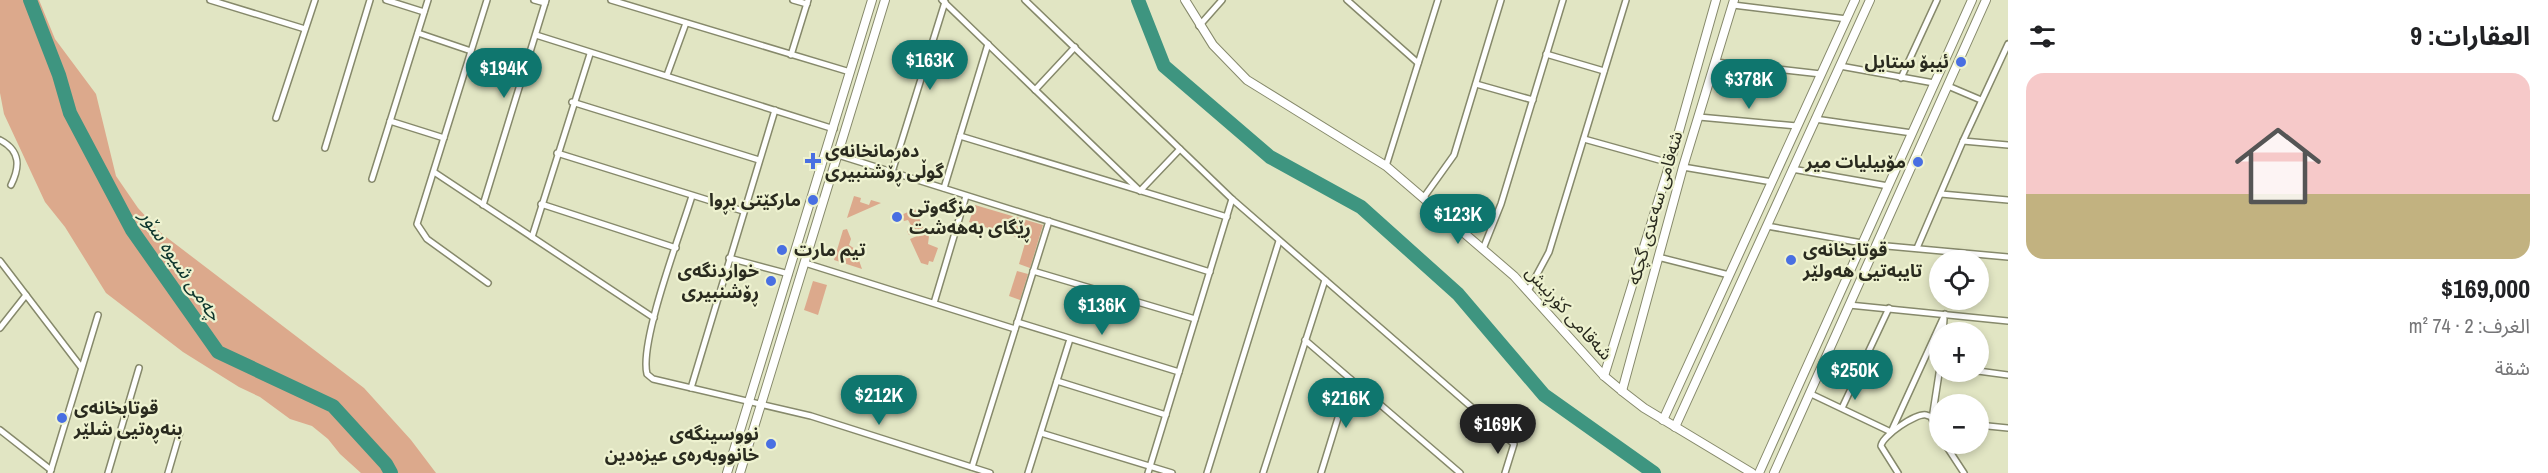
<!DOCTYPE html>
<html lang="ar">
<head>
<meta charset="utf-8">
<style>
	:root { --surface:#fff; --page:#f6f6f6; --text:#202124; --muted:#757577; --accent:#0f766e }
	body { margin:0; font-family:"Archivo Narrow","Noto Sans Arabic",sans-serif; background:var(--page); color:var(--text); direction:rtl; height:100vh; display:flex; flex-direction:column; font-size:22px; white-space:nowrap }
	* { box-sizing:border-box; margin:0 }
	p { font-size:20px; color:var(--muted) }
	.icon { flex:none; width:33px; height:33px; fill:none; stroke:currentColor; stroke-width:2; stroke-linecap:round; stroke-linejoin:round }
	.map { position:relative; flex:1; overflow:hidden; direction:ltr }
	.drawer { display:flex; flex-direction:column; background:var(--surface); width:540px }
	.drawer>* { flex:none }
	.fabs { position:absolute; left:1929px; top:250px; display:grid; gap:12px }
	.fabs a { display:grid; place-items:center; width:60px; height:60px; border-radius:50%; background:var(--surface); box-shadow:0 3px 9px #0003; font-size:30px }
	.price { position:absolute; translate:-50% -51px; padding:0 14px; border-radius:21px; background:var(--accent); color:#fff; font-size:20px; line-height:39px; filter:drop-shadow(0 2px 3px #0008) }
	.price::after { content:''; position:absolute; left:50%; top:36px; width:18px; height:14px; margin-left:-9px; background:inherit; clip-path:polygon(0 0,100% 0,50% 100%) }
	.price.current { background:#222; color:#fff }
	ul { padding:0; list-style:none }
	li { display:grid; align-content:center; gap:12px; height:318px; padding:0 18px }
	li span { display:grid; place-items:center; height:186px; border-radius:18px; color:#555 }
	li>.icon { margin-inline-start:auto }
	span .icon { width:108px; height:108px; fill:#fffc; stroke-width:1 }
	li b { font-size:26px }
	h2 { display:flex; justify-content:space-between; align-items:center; height:72px; padding:0 18px; font-size:26px }
	main { display:flex; flex:1; min-height:0 }
	.map>svg:first-child { display:block }
	.green { fill:#dca98c }
	.lines { fill:none; stroke-linecap:round; stroke-linejoin:round }
	.river { stroke:#3e9580; stroke-width:14 }
	.street-casing { stroke:#86896b; stroke-width:8 }
	.secondary-casing { stroke:#86896b; stroke-width:10 }
	.street { stroke:#fff; stroke-width:5 }
	.secondary { stroke:#fff; stroke-width:8 }
	.poi-dot { fill:#496fe2; stroke:#eef2d0; stroke-width:2 }
	.labels { text-anchor:middle; stroke-width:4.5; stroke-linejoin:round; paint-order:stroke }
	.poi-label { font-size:18px; font-weight:bold; fill:#2a2b1f; stroke:#eef2d0; text-anchor:end }
	.street-label { font-size:18px; fill:#2a2b1f; stroke:#eef2d0 }
	.water-label { font-size:20px; font-style:italic; fill:#0e362d; stroke:#eef2d0 }
</style>
</head>
<body>
<main>
<section class="drawer">
<h2>العقارات: 9<svg class="icon" aria-label="filters" viewBox="0 0 24 24"><path d="M4 7h16M4 17h16"/><circle cx="9" cy="7" r="2"/><circle cx="15" cy="17" r="2"/></svg></h2>
<ul>
<li><span style="background:linear-gradient(#f6c9c9 65%,#c2b280 0)"><svg class="icon" aria-label="home" viewBox="0 0 24 24"><path d="M3 11l9-7 9 7M6 9v11h12V9"/></svg></span><div><b>$169,000</b><p>الغرف: 2 · 74 m²</p><p>شقة</p></div></li>
</ul>
</section>
<div class="map">
<svg width="2008" height="473" viewBox="0 0 2008 473">
	<rect width="100%" height="100%" fill="#e1e5c3"/>
	<!-- green -->
	<g class="green">
		<path d="M0,0H39L55,39L96,94L116,176L138,208L161,233L364,388L411,440L436,473H361L340,454L328,439L312,426L290,419L260,397L239,387L183,352L106,293L65,227L45,202L4,114L0,93Z"/>
		<path d="M854,196L861,198L860,202L869,205L871,200L881,203L847,218Z"/>
		<path d="M975,205L1043,225L1030,268L1019,264L1026,240L969,222Z"/>
		<path d="M915,209L924,229L909,235L907,231L912,227L908,220L904,221L901,215Z"/>
		<path d="M847,229L851,239L849,245L855,249L862,269L834,260L843,230Z"/>
		<path d="M926,232L929,236L928,244L938,248L933,262L929,261L928,265L921,263L910,239Z"/>
		<path d="M1017,271L1028,274L1020,300L1009,296Z"/>
		<path d="M813,281L827,285L818,315L804,310Z"/>
	</g>
	<g class="lines">
		<!-- river -->
		<g class="river">
			<path d="M30,0L59,75L70,113L132,230L218,352L333,406L386,464L391,473"/>
			<path d="M1138,0L1164,66L1270,157L1361,207L1458,294L1544,395L1654,473"/>
		</g>
		<defs>
			<g id="street">
				<path d="M210,0L305,29"/>
				<path d="M386,0L424,12"/>
				<path d="M487,0L417,224L427,239L488,283"/>
				<path d="M534,0L545,3"/>
				<path d="M611,0L850,72"/>
				<path d="M793,0L807,4"/>
				<path d="M942,0L1140,191L1180,149"/>
				<path d="M1025,0L1232,199L1514,444L1505,473"/>
				<path d="M1347,0L1418,63"/>
				<path d="M1733,5L1847,19"/>
				<path d="M1199,26L1222,0"/>
				<path d="M418,33L471,51"/>
				<path d="M536,35L834,129"/>
				<path d="M1546,54L1604,71"/>
				<path d="M791,55L808,0"/>
				<path d="M1715,62L1821,74"/>
				<path d="M1840,66L1934,83"/>
				<path d="M667,75L686,23"/>
				<path d="M1901,78L1937,0"/>
				<path d="M1476,84L1533,100"/>
				<path d="M1948,86L1981,100"/>
				<path d="M1035,90L1075,47"/>
				<path d="M572,102L759,160"/>
				<path d="M1699,117L1797,126"/>
				<path d="M276,118L315,0"/>
				<path d="M1815,119L1912,133"/>
				<path d="M390,121L444,138"/>
				<path d="M960,136L1227,217"/>
				<path d="M1584,139L1670,163"/>
				<path d="M0,140C21,151 20,167 11,185"/>
				<path d="M1963,141L2008,145"/>
				<path d="M325,148L370,0"/>
				<path d="M557,153L743,211"/>
				<path d="M838,155L1210,272"/>
				<path d="M1386,166L1438,0"/>
				<path d="M1683,167L1772,182"/>
				<path d="M1792,169L1888,186"/>
				<path d="M434,172L654,318"/>
				<path d="M892,172L945,2"/>
				<path d="M372,179L428,0"/>
				<path d="M944,188L988,44"/>
				<path d="M1941,194L2008,200"/>
				<path d="M692,196C681,232 639,342 647,374L653,379L811,416L990,473"/>
				<path d="M1424,197L1454,155L1501,0"/>
				<path d="M541,204L676,248"/>
				<path d="M483,205L546,0"/>
				<path d="M1767,226L1862,243"/>
				<path d="M532,237L590,54"/>
				<path d="M1876,245L2008,257"/>
				<path d="M1917,248L1963,141L2008,44"/>
				<path d="M1483,249L1501,204L1563,0"/>
				<path d="M1658,257L1729,275"/>
				<path d="M729,258L789,274"/>
				<path d="M0,261L81,367"/>
				<path d="M805,263L1015,329"/>
				<path d="M1033,271L1195,319"/>
				<path d="M1528,291L1549,252L1626,0"/>
				<path d="M934,303L966,196"/>
				<path d="M1849,305L2008,321"/>
				<path d="M1017,322L1179,372"/>
				<path d="M0,328L26,295"/>
				<path d="M1943,333L1944,319"/>
				<path d="M1305,340L1460,473"/>
				<path d="M1940,367L1932,419L1940,436"/>
				<path d="M1978,371L2008,375"/>
				<path d="M1057,381L1166,415"/>
				<path d="M691,388L775,110"/>
				<path d="M1809,393L1891,432"/>
				<path d="M1842,408L1889,308"/>
				<path d="M1978,425L2008,428"/>
				<path d="M0,430L51,470"/>
				<path d="M1891,432L1945,314"/>
				<path d="M1041,433L1172,473"/>
				<path d="M1945,444L1964,473"/>
				<path d="M972,467L1049,221"/>
				<path d="M50,473L98,315"/>
				<path d="M108,473L139,368"/>
				<path d="M168,473L180,432"/>
				<path d="M1028,473L1070,339"/>
				<path d="M1148,473L1232,199"/>
				<path d="M1207,473L1279,241"/>
				<path d="M1263,473L1325,280"/>
				<path d="M1321,473L1350,379"/>
				<path d="M1898,473L1881,446C1882,436 1916,413 1926,415C1931,416 1934,419 1940,420"/>
			</g>
			<g id="secondary">
				<path d="M1185,0L1213,45L1247,80L1386,166L1514,276L1604,376L1622,391L1644,408L1752,473"/>
				<path d="M1604,376L1670,163L1716,0"/>
				<path d="M1622,391L1683,167L1734,0"/>
				<path d="M1663,420L1855,0"/>
				<path d="M1675,427L1870,0"/>
				<path d="M727,473L872,0"/>
				<path d="M740,473L885,0"/>
				<path d="M1759,473L1972,0"/>
				<path d="M1774,473L1986,0"/>
			</g>
		</defs>
		<!-- street casing -->
		<use href="#street" class="street-casing"/>
		<!-- secondary casing -->
		<use href="#secondary" class="secondary-casing"/>
		<!-- street -->
		<use href="#street" class="street"/>
		<!-- secondary -->
		<use href="#secondary" class="secondary"/>
	</g>
	<!-- markers -->
	<g class="poi-dot">
		<circle cx="1961" cy="62" r="6"/>
		<path d="M810 152h6v6h6v6h-6v6h-6v-6h-6v-6h6z"/>
		<circle cx="1918" cy="162" r="6"/>
		<circle cx="813" cy="200" r="6"/>
		<circle cx="897" cy="217" r="6"/>
		<circle cx="782" cy="250" r="6"/>
		<circle cx="1791" cy="260" r="6"/>
		<circle cx="771" cy="281" r="6"/>
		<circle cx="62" cy="418" r="6"/>
		<circle cx="771" cy="444" r="6"/>
	</g>
	<g class="labels">
		<!-- poi labels -->
		<g class="poi-label">
			<text x="1949" y="68">ئیبۆ ستایل</text>
			<text x="825" y="157" text-anchor="start">دەرمانخانەی<tspan x="825" dy="21">گوڵی ڕۆشنبیری</tspan></text>
			<text x="1906" y="168">مۆبيليات مير</text>
			<text x="801" y="206">مارکێتی بڕوا</text>
			<text x="909" y="213" text-anchor="start">مزگەوتی<tspan x="909" dy="21">ڕێگای بەھەشت</tspan></text>
			<text x="794" y="256" text-anchor="start">تیم مارت</text>
			<text x="1803" y="256" text-anchor="start">قوتابخانەی<tspan x="1803" dy="21">تایبەتیی هەولێر</tspan></text>
			<text x="759" y="277">خواردنگەی<tspan x="759" dy="21">ڕۆشنبیری</tspan></text>
			<text x="74" y="414" text-anchor="start">قوتابخانەی<tspan x="74" dy="21">بنەڕەتیی شلێر</tspan></text>
			<text x="759" y="440">نووسینگەی<tspan x="759" dy="21">خانووبەرەی عیزەدین</tspan></text>
		</g>
		<!-- street labels -->
		<g class="street-label">
			<text transform="translate(1655 208) rotate(-74)" y="6">شەقامی سەعدی گچکە</text>
			<text transform="translate(1569 313) rotate(48)" y="6">شەقامی کۆڕنیش</text>
		</g>
		<!-- water labels -->
		<g class="water-label">
			<text transform="translate(181 265) rotate(56)" y="7">چەمی شیوە سۆر</text>
		</g>
	</g>
</svg>
<div class="fabs">
<a><svg class="icon" aria-label="locate" viewBox="0 0 24 24"><circle cx="12" cy="12" r="6"/><path d="M12 2v4M12 18v4M2 12h4M18 12h4"/></svg></a>
<a>+</a>
<a>−</a>
</div>
<b class="price" style="left:930px;top:91px">$163K</b>
<b class="price" style="left:504px;top:99px">$194K</b>
<b class="price" style="left:1749px;top:110px">$378K</b>
<b class="price" style="left:1458px;top:245px">$123K</b>
<b class="price" style="left:1102px;top:336px">$136K</b>
<b class="price" style="left:1855px;top:401px">$250K</b>
<b class="price" style="left:879px;top:426px">$212K</b>
<b class="price" style="left:1346px;top:429px">$216K</b>
<b class="price current" style="left:1498px;top:455px">$169K</b>
</div>
</main>
</body>
</html>
